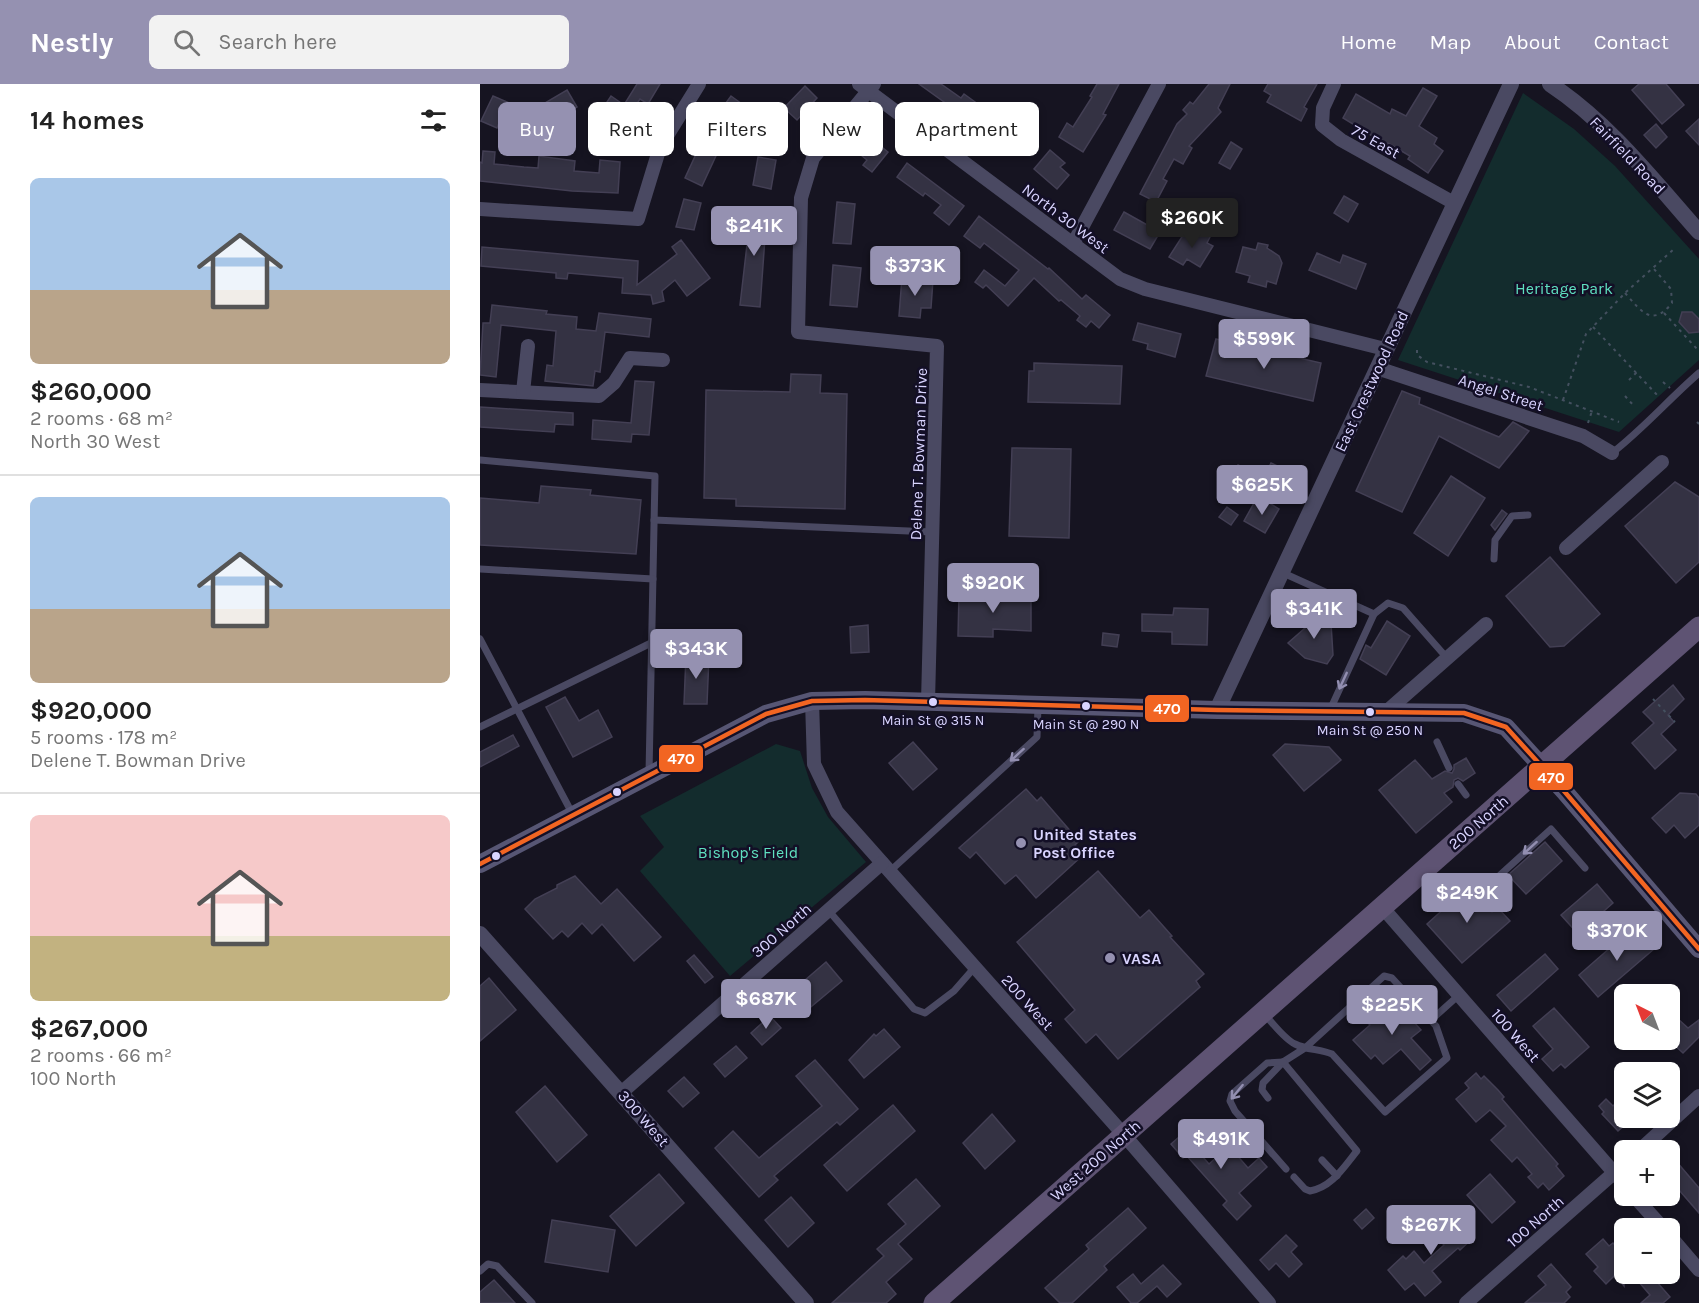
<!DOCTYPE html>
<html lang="en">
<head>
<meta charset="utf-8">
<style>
	:root { --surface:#fff; --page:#f2f2f2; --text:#222; --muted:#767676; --line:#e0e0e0; --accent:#9591b1 }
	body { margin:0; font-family:Karla,sans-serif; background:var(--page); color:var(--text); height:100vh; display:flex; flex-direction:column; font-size:22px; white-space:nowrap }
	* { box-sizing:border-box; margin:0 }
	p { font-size:20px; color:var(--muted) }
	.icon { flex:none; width:33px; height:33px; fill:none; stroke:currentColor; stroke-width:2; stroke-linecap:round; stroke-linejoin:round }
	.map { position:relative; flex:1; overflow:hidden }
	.panel { display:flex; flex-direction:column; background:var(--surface); width:480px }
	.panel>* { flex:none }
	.banner { position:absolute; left:18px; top:18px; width:570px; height:54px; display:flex; gap:12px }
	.needle { width:39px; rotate:318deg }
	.controls { position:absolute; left:1134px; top:900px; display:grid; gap:12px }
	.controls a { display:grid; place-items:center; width:66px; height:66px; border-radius:9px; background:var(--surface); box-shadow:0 3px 9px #0003; font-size:30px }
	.price { position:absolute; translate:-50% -51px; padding:0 14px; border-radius:6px; background:var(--accent); color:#fff; font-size:20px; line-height:39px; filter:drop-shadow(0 2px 3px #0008) }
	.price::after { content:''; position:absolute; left:50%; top:36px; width:18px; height:14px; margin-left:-9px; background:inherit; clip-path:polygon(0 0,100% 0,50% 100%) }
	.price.active { background:#222; color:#fff }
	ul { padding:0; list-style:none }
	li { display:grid; align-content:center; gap:12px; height:318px; padding:0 30px }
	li+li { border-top:2px solid var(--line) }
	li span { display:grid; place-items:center; height:186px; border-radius:9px; color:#555 }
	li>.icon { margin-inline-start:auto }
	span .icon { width:108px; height:108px; fill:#fffc; stroke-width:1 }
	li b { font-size:26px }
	h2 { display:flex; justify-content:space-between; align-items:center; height:72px; padding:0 30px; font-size:26px }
	.pill { padding:0 21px; border-radius:9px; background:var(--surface); box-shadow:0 3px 9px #0003; font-size:21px; line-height:54px }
	.pill.active { background:var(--accent); color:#fff }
	header { display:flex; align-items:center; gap:36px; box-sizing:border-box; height:84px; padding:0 30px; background:var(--accent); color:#fff }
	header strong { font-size:28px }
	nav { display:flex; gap:33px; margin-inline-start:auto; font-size:21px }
	.search { width:420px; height:54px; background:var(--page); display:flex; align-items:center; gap:15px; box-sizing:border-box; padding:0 21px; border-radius:9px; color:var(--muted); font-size:22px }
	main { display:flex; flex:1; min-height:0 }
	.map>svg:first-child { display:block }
	.green { fill:#132c2d }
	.building { fill:#343243; stroke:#433f54; stroke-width:1.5 }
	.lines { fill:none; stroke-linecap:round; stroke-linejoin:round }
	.path { stroke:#44505f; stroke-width:2; stroke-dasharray:3 4.5; stroke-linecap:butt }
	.service { stroke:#4a4962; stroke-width:7 }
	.minor { stroke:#4a4962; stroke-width:14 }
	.tertiary { stroke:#4a4962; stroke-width:16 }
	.secondary { stroke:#575674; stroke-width:18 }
	.primary { stroke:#5e5373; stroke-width:21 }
	.bus-1-casing { stroke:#130f26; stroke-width:9 }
	.bus-1 { stroke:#f26522; stroke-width:4.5 }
	.oneway { stroke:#928eb0 }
	.bus-dot { fill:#d9d4ff; stroke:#130f26; stroke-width:2 }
	.poi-dot { fill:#9591b1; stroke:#130f26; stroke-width:2 }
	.labels { text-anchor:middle; stroke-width:5; stroke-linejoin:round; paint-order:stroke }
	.bus-label { font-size:14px; fill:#d9d4ff; stroke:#130f26 }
	.street-label { font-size:16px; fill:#d9d4ff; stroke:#130f26 }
	.park-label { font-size:16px; fill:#5fe0c0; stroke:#130f26 }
	.poi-label { font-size:16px; font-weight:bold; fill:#d9d4ff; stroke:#130f26; text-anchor:start }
	.line-badge { stroke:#130f26; stroke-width:2 }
	.badge-label { font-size:16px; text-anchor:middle; font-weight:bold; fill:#fff }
</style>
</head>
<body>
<header>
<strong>Nestly</strong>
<div class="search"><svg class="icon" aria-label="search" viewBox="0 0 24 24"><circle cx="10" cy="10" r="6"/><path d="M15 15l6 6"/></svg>Search here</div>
<nav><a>Home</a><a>Map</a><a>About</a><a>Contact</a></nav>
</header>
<main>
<section class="panel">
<h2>14 homes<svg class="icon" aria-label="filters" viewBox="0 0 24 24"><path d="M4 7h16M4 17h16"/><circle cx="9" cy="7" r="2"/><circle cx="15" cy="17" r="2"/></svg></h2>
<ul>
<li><span style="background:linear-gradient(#a9c7e8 60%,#b9a48a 0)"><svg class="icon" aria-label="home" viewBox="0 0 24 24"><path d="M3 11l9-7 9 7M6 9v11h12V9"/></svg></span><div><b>$260,000</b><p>2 rooms · 68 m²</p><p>North 30 West</p></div></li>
<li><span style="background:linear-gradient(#a9c7e8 60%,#b9a48a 0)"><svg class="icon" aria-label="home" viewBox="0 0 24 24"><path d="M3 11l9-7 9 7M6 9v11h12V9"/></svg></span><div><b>$920,000</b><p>5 rooms · 178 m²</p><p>Delene T. Bowman Drive</p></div></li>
<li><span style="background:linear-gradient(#f6c9c9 65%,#c2b280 0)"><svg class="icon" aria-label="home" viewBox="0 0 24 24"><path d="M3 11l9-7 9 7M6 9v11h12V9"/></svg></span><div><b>$267,000</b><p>2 rooms · 66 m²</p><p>100 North</p></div></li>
</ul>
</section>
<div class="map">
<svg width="1219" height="1219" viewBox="0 0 1219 1219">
	<rect width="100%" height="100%" fill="#161421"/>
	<!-- green -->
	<g class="green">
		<path d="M1043,9L1094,45L1135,82L1219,175V276L1139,348L918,276Z"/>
		<path d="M296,660L320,667L332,704L348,733L386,778L250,892L160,787L184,763L160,732Z"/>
	</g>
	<!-- building -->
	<g class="building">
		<path d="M157,0H180L168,20L160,15L142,42L150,47L140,63L119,49L124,41L115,36L131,12L144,21Z"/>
		<path d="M439,0H461L481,14L484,10L509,28L507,30L521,43L528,35L542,47L525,66L503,46Z"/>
		<path d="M617,0H639L623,30L626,31L603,68L579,53L587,39L593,43L612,13L610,12Z"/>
		<path d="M729,0H750L738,24L741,28L709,62L712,64L703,80L694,75L683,95L687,97L676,118L660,110L697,40L707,30L703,26L710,18L713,20Z"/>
		<path d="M788,0H837L824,23L827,25L821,37L787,18L791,11L784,7Z"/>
		<path d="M1159,0H1186L1204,21L1182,40L1152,6Z"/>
		<path d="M325,2L337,14L317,36L304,24Z"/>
		<path d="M943,4L957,12L939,42L957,54L954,60L963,67L948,89L928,75L930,72L908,59L907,61L863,34L876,10L910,30L912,25L926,32Z"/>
		<path d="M87,6L97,23L62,43L53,26Z"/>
		<path d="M13,12L41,24L32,45L19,39L17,44L1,37Z"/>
		<path d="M251,12L277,31L270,41L260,34L242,59L222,102L205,94L229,42Z"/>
		<path d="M1219,35V61L1206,47Z"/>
		<path d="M1176,40L1187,53L1176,64L1164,51Z"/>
		<path d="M388,52L408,68L392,88L383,81L387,76L376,67Z"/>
		<path d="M751,58L762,65L750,85L739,79Z"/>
		<path d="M570,66L585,79L580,83L589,91L577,105L554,85Z"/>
		<path d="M3,67L15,68L14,80L44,83L58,84L59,72L95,77L94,87L119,89L120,76L140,78L138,109L92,107L0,97V78L2,79Z"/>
		<path d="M278,73L296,76L291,105L273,101Z"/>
		<path d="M427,79L484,122L469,141L454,129L461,121L445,109L443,112L417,93Z"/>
		<path d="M864,112L878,120L868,138L854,129Z"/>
		<path d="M204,115L221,119L214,146L196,143Z"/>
		<path d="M357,118L375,120L371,160L353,159Z"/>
		<path d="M270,124L287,126L280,223L260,221L268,152H261L262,136L269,137Z"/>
		<path d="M644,128L680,148L670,165L634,146Z"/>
		<path d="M499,132L568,185L569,184L602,215L606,211L630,231L619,244L611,237L606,243L597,236L600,232L581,216L579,217L554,194L528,222L506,201L503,204L495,198L504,186L525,202L539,186L504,159L500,164L484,152Z"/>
		<path d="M721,147L730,153L727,159L733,162L720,183L707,175L703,181L689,173L705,148L716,155Z"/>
		<path d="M201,156L230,194L207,212L195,196L182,207L184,217L173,220L171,211L142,209L143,194L88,189L87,195L76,194V189L1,182L2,163L158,177L157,201L197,170L192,163Z"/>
		<path d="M778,159L788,161L787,164L799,172L802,179L796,200L787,197L786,203L768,198L770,192L756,188L763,163L776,166Z"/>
		<path d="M837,169L860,179L863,171L886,180L876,205L829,186Z"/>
		<path d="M353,181L381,184L377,223L350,221Z"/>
		<path d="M422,193L453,196L451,224H441L440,234L419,232Z"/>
		<path d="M12,221L67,227L66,230L97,233L96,245L116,247L119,229L171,235L169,253L125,248L120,288L115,287L113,302L65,297L67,281L73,282L76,247L21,241L16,293L0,291L3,239H10Z"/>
		<path d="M1202,228H1212L1219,235V248L1209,249L1199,238Z"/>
		<path d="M658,239L701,250L695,273L667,265L668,260L653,256Z"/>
		<path d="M736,255L841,279L833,317L726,292Z"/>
		<path d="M554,279L642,282L640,320L548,318L549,287H554Z"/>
		<path d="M311,290L341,291L340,309L367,310L365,425L256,422V415L224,414L226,306L310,308Z"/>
		<path d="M155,297L174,298L169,351L152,350L151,358L112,355L113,336L151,339Z"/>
		<path d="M922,307L940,314L939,320L1019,353L1033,338L1049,347L1019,384L959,352L922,428L876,407Z"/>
		<path d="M0,323L93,329V341L75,340L74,348L0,343Z"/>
		<path d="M532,364L591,365L589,454L529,452Z"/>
		<path d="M791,379L808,387L798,405L778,395L785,383L788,385Z"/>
		<path d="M758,381L776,389L770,402L752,394Z"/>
		<path d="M971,392L1005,414L968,472L934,449Z"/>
		<path d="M1195,398L1219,413V478L1196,499L1145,442Z"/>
		<path d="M61,402L111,406L110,411L161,416L156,470L0,461V414L59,419Z"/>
		<path d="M786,417L799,425L785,449L764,437L774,419L782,423Z"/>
		<path d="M747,423L758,431L751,441L739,433Z"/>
		<path d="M1022,426L1027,430L1015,446L1011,441Z"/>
		<path d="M1070,473L1120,530L1084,562L1070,563L1026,512Z"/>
		<path d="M479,510L551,513V547L513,545V553L478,552Z"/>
		<path d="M694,524L728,525L727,561L692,560V548L662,547V530L693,531Z"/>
		<path d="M826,528L851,539L853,571L847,580L825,574L808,559L825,544L820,542Z"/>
		<path d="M907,537L930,552L906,591L880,575L886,561L891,564Z"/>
		<path d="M388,541L389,568L371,569L370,543Z"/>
		<path d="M623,549L639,551L637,563L622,561Z"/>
		<path d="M206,571L229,572L227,620H204Z"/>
		<path d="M1193,601L1204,615L1188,631L1194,638L1181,650L1196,666L1175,685L1152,659L1174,639L1163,628Z"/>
		<path d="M85,613L99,637L118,626L132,653L93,673L66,623Z"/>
		<path d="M33,651L39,662L0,683V668Z"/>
		<path d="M433,658L457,685L433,706L409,679Z"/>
		<path d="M805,660L849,663L861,676L824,707L793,671Z"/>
		<path d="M986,674L995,689L983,697L978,694L974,696L973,703L964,709L972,718L936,749L899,706L935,676L952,695L965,687L972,689L974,685V681Z"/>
		<path d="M546,705L557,717L561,713L599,757L595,761L603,771L556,814L536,791L525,800L496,768L490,774L479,764Z"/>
		<path d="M1200,709L1216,710L1219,714V741L1205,754L1194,741L1186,749L1172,734Z"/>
		<path d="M1065,758L1082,777L1046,810L1028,791Z"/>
		<path d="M618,787L660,834L669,826L692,852L690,853L724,890L716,897L720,903L638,975L616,950L606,959L585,935L595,926L537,858Z"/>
		<path d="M95,792L121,820L137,805L181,853L154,877L122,840L112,850L102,839L88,853L82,847L73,855L45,825L55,815L77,804V801Z"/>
		<path d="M1117,800L1133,819L1098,850L1081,831Z"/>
		<path d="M989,802L1012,828L1017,823L1030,837L982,879L947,840Z"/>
		<path d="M1155,842L1174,865L1118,913L1099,891Z"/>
		<path d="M1065,870L1078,885L1031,927L1017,911Z"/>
		<path d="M214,871L233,893L225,899L207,877Z"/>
		<path d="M346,878L362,897L326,927L310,909Z"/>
		<path d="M9,894L36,926L0,957V902Z"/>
		<path d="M913,915L941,946L931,954L951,976L940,986L921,965L903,980L895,971L891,975L873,956L890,941L886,937Z"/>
		<path d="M1074,924L1109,963L1085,984L1081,980L1073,987L1062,975L1073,965L1053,942Z"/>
		<path d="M290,932L301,944L282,961L271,949Z"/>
		<path d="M1197,934L1208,944L1219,936V953L1203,969L1190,957V941Z"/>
		<path d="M404,945L420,963L384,994L369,976L394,950L396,952Z"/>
		<path d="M256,962L267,974L245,993L234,980Z"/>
		<path d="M335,976L378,1025L360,1041L357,1038L294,1092L298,1096L279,1113L235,1064L253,1047L279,1074L342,1022L316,992Z"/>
		<path d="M996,989L1001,995L1004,992L1018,1006L1024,1013L1022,1015L1078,1080L1076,1082L1084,1092L1069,1106L1063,1099L1058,1104L1048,1093L1052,1090L1037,1073L1032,1078L1011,1056L1026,1042L1010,1026L996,1038L976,1015L989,1004L985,999Z"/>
		<path d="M204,993L219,1009L203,1023L188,1007Z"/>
		<path d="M65,1002L107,1051L77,1078L36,1028Z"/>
		<path d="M1126,1015L1133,1022L1139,1016L1144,1023V1034H1153L1138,1047L1122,1030L1124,1028L1119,1022Z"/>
		<path d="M413,1021L435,1047L367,1107L344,1081Z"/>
		<path d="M512,1030L535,1057L505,1085L483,1059Z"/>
		<path d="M715,1039L727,1053L715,1064L729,1080L749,1062L768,1084L779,1074L787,1083L759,1109L771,1122L757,1136L743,1121L747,1117L706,1071L703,1074L691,1060Z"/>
		<path d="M1196,1077L1219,1104V1129L1199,1106L1196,1109L1190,1101V1083Z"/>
		<path d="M179,1090L204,1119L156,1162L130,1132Z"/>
		<path d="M1010,1090L1035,1118L1012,1139L987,1111Z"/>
		<path d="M436,1095L460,1122L418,1160L432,1175L406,1198L416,1210L406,1219H352L404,1172L397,1165L426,1140L408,1120Z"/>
		<path d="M311,1113L334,1139L308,1163L285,1136Z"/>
		<path d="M648,1124L666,1144L624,1182L627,1186L592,1219H580L565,1204L609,1165L606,1161Z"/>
		<path d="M886,1125L894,1134L882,1145L874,1136Z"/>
		<path d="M970,1128L993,1154L980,1166L978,1164L952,1187L961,1198L945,1212L934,1199L925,1206L908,1186L923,1172L926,1175L934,1167L944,1179L964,1161L946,1141L953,1134L958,1139Z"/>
		<path d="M72,1136L135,1146L128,1188L65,1178Z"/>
		<path d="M806,1151L817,1162L811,1168L822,1180L809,1193L796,1179L789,1186L780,1176Z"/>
		<path d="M1123,1155L1129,1162L1133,1159L1144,1172V1202L1135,1191L1126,1200L1114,1187L1118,1183L1106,1170Z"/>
		<path d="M1071,1180L1091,1203L1086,1208L1090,1213L1084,1219H1045L1066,1201L1058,1192Z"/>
		<path d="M683,1181L701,1200L687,1213L677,1202L657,1219H651L637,1203L653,1190L661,1200Z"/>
		<path d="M1152,1190H1186L1176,1197L1190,1213L1183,1219H1161L1170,1211Z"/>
		<path d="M14,1196L35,1219H0V1208Z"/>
	</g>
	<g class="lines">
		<!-- path -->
		<g class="path">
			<path d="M1145,209C1161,227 1172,244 1192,219L1191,205L1174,185"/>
			<path d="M1184,229L1217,265"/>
			<path d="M1113,243L1179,313"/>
			<path d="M937,266V271L947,278L1049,303L1139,338"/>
			<path d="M1149,296L1157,288"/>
			<path d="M1183,298L1190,304"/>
			<path d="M1145,312L1155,323"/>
			<path d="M1083,316L1106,250L1145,209L1195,164"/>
			<path d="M1217,338L1219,340"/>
			<path d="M1108,339L1112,327"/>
			<path d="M1173,615L1195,638"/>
		</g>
		<!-- service -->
		<g class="service">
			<path d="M1132,369C1163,345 1189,315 1219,289"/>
			<path d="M0,376L175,392L169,689"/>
			<path d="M174,436L452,448"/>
			<path d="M1014,475L1015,456L1032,432L1048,431"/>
			<path d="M0,485L173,495"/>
			<path d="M801,488L894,530L908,519L923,524L967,574"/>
			<path d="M0,555L93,731"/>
			<path d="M850,626L894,530"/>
			<path d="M0,643L171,559"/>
			<path d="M957,658L969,684"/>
			<path d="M978,700L986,711"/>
			<path d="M409,788L557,653L558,622"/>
			<path d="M1020,791L1071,745L1105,784"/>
			<path d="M348,826L434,925L445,929L474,907L495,883"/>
			<path d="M784,930C793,939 804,955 815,960C827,966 840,965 852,970L905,1028L967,974L956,942L912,894L904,892L825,964L803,978L783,999L782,1006L788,1014"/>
			<path d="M951,936L979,911"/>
			<path d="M803,978L877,1067C863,1084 852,1103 830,1107L825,1105L814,1093"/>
			<path d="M803,978L787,979L752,1010L750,1017L755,1027L806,1085"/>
			<path d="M842,1076L857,1092"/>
			<path d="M0,1187L8,1180L17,1182L52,1219"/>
		</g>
		<!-- minor -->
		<g class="minor">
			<path d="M379,0L640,195L665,205L905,265"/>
			<path d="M394,0L333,74L321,114L318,248L457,262L448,618"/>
			<path d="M854,0L843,24L842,41L861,56L974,119"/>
			<path d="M0,125L158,135L180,63L219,0"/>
			<path d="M593,160L679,0"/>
			<path d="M897,284L1103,352L1132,369"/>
			<path d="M0,306L119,312L134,299L150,274L183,276"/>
			<path d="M43,308L48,262"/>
			<path d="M1086,464L1182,378"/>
			<path d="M332,617L334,680L357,728L644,1051L789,1219"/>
			<path d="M906,628L1006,540"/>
			<path d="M902,823L1144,1100"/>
			<path d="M141,1009L402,779"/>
			<path d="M1160,1066L1219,1012"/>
			<path d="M1154,1112L1183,1144"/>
			<path d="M1190,1152L1219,1186"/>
			<path d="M986,1219L1144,1080"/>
		</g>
		<!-- tertiary -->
		<g class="tertiary">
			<path d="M1070,0C1129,39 1173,96 1219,148"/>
			<path d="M737,626L1031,0"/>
			<path d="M0,850L326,1219"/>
		</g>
		<!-- secondary -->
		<path class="secondary" d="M0,780L286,630L332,617L385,616L737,626L984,629L1026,643L1084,707L1219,865"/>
		<!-- primary -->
		<path class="primary" d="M454,1219L1219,543"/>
		<defs>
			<path id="bus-1" d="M0,780L286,630L332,617L385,616L737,626L984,629L1026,643L1084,707L1219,865"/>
		</defs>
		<!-- bus-1 casing -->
		<use href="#bus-1" class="bus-1-casing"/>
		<!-- bus-1 -->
		<use href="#bus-1" class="bus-1"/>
	</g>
	<!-- one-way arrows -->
	<defs><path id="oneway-shaft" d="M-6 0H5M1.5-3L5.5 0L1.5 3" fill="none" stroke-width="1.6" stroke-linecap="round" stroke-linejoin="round" transform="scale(1.5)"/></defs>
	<g class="oneway">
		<use href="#oneway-shaft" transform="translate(863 597) rotate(115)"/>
		<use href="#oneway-shaft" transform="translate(537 671) rotate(138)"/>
		<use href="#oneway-shaft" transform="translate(1050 764) rotate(138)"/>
		<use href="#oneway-shaft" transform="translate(757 1008) rotate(129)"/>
	</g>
	<!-- markers -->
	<g class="bus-dot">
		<circle cx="453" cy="618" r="5"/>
		<circle cx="606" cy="622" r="5"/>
		<circle cx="890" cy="628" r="5"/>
		<circle cx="137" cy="708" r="5"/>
		<circle cx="16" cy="772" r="5"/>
	</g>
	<g class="poi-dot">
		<circle cx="541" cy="759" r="6"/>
		<circle cx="630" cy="874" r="6"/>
	</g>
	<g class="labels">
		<!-- bus labels -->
		<g class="bus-label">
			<text x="453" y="641">Main St @ 315 N</text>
			<text x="606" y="645">Main St @ 290 N</text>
			<text x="890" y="651">Main St @ 250 N</text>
		</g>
		<!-- street labels -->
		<g class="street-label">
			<text transform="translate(896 57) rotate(29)" y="6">75 East</text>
			<text transform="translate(1148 71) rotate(46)" y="6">Fairfield Road</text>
			<text transform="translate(586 134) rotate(37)" y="6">North 30 West</text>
			<text transform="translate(891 297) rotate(-65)" y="6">East Crestwood Road</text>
			<text transform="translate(1021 308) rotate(18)" y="6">Angel Street</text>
			<text transform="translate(438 370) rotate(-88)" y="6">Delene T. Bowman Drive</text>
			<text transform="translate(998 738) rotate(-41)" y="6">200 North</text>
			<text transform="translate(301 846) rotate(-41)" y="6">300 North</text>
			<text transform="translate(548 918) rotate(48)" y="6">200 West</text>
			<text transform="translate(1036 951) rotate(49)" y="6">100 West</text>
			<text transform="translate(164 1034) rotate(49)" y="6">300 West</text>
			<text transform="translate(615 1076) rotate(-41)" y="6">West 200 North</text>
			<text transform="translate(1055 1137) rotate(-41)" y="6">100 North</text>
		</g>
		<!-- park labels -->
		<g class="park-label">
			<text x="1084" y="210">Heritage Park</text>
			<text x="268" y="774">Bishop's Field</text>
		</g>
		<!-- poi labels -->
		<g class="poi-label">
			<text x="553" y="756">United States<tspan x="553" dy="18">Post Office</tspan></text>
			<text x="642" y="880">VASA</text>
		</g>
	</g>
	<g class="line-badge">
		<rect x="664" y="610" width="46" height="29" rx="6" fill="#f26522"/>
		<rect x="178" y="660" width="46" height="29" rx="6" fill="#f26522"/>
		<rect x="1048" y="678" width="46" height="29" rx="6" fill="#f26522"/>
	</g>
	<g class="badge-label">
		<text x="687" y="630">470</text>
		<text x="201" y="680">470</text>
		<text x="1071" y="699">470</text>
	</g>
</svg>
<div class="controls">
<a><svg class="needle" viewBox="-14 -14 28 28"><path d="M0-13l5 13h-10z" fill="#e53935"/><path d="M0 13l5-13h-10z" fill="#767676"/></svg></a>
<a><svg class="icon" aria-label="layers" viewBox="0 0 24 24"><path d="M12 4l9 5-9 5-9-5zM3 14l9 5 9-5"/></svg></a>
<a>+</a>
<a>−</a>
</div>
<b class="price active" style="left:712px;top:165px">$260K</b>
<b class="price" style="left:274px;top:173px">$241K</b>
<b class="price" style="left:435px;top:213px">$373K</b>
<b class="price" style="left:784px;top:286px">$599K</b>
<b class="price" style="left:782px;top:432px">$625K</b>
<b class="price" style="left:513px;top:530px">$920K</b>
<b class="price" style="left:834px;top:556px">$341K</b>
<b class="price" style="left:216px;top:596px">$343K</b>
<b class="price" style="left:987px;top:840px">$249K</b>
<b class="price" style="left:1137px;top:878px">$370K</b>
<b class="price" style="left:286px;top:946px">$687K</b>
<b class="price" style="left:912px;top:952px">$225K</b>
<b class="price" style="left:741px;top:1086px">$491K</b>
<b class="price" style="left:951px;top:1172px">$267K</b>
<div class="banner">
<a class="pill active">Buy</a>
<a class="pill">Rent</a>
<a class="pill">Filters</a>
<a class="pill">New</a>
<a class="pill">Apartment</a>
</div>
</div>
</main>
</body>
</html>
